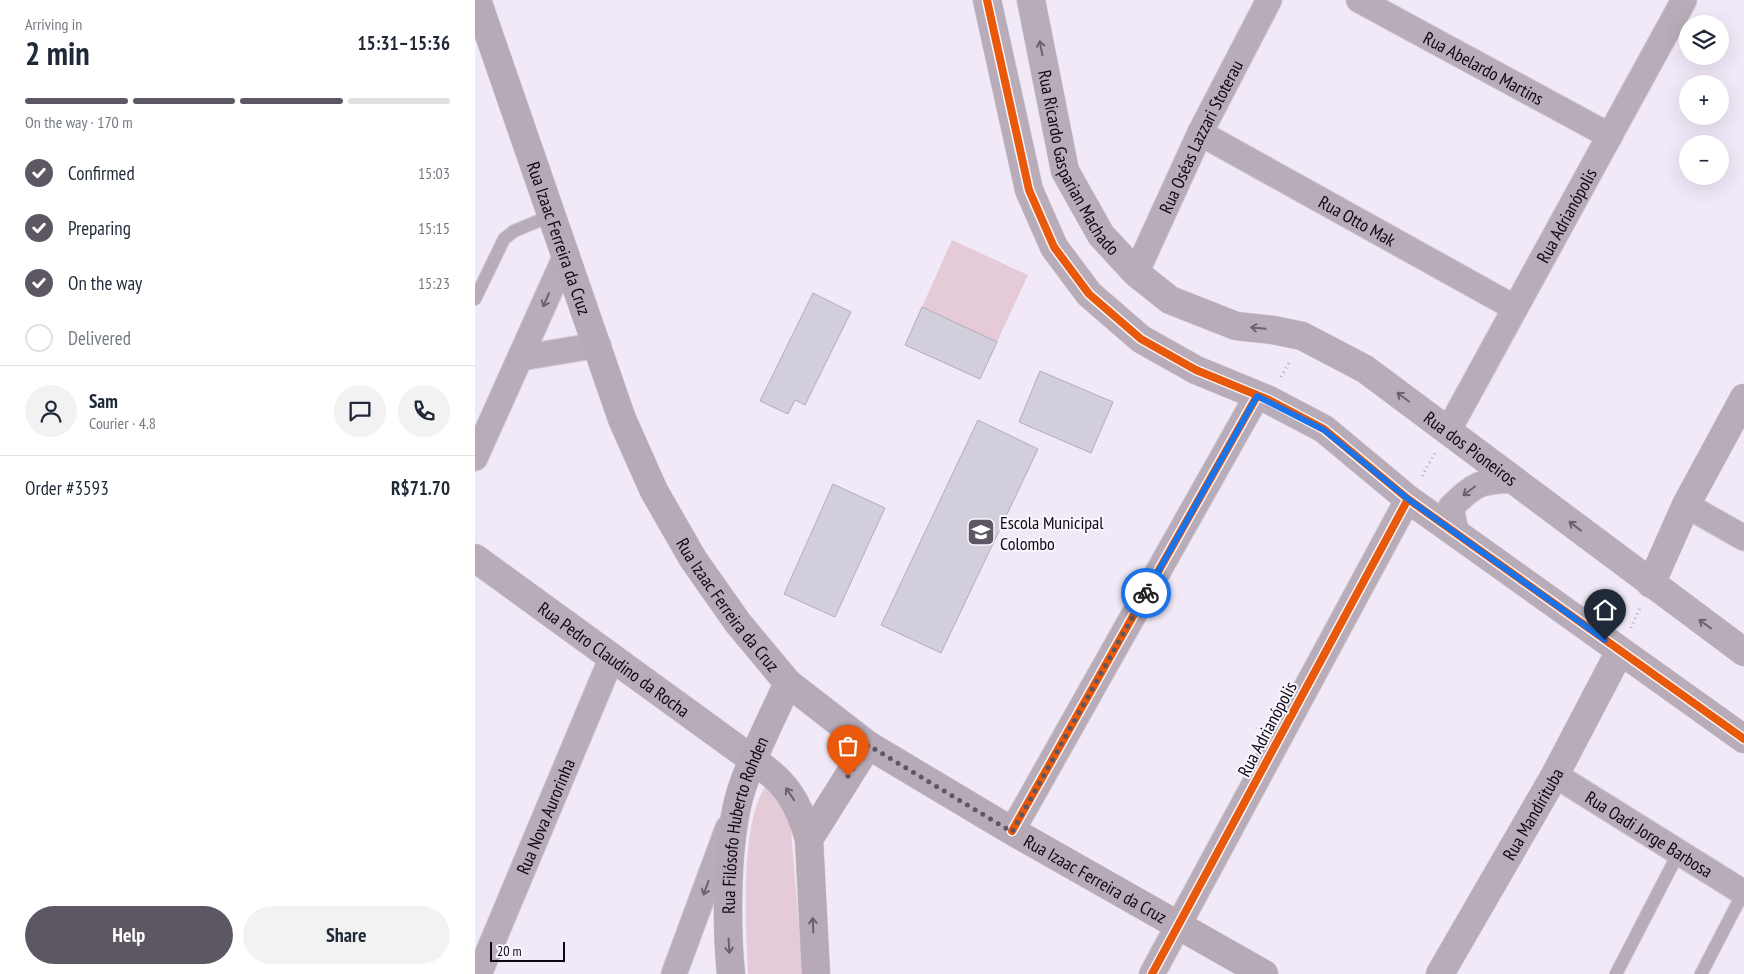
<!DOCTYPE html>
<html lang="en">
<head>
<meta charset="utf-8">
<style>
  :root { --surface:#fff; --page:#f2f2f3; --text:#1f2937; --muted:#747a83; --line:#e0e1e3; --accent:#5d5763 }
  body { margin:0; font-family:"PT Sans Narrow",sans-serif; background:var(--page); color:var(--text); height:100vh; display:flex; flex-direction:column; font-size:19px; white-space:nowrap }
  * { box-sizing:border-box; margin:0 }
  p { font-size:16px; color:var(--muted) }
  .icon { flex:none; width:28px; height:28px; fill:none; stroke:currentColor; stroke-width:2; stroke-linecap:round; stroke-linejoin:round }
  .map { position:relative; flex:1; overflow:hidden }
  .details { display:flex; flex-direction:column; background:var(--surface); width:475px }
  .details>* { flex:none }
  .buttons { position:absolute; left:1204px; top:15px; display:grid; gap:10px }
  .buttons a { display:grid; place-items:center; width:50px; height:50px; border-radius:50%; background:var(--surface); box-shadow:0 5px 20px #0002; font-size:25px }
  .scale { position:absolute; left:15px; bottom:12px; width:75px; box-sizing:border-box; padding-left:5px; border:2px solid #0e0813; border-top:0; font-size:14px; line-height:18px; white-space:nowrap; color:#0e0813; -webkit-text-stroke:4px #f9f5fc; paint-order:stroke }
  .pin { position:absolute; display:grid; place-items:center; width:42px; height:42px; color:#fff; margin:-51px -21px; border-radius:50% 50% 50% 0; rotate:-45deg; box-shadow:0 0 5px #0007 }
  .pin .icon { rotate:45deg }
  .courier { position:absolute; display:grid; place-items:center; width:50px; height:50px; margin:-25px; border:4px solid #1a73e8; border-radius:50%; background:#fff; color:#222; box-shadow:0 1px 6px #0007 }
  .overview em { font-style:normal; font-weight:600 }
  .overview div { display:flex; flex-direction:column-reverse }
  .overview { display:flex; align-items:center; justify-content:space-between; height:85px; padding:0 25px }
  h1 { font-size:32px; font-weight:600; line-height:38px }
  .bar { display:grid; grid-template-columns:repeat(4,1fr); gap:8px 5px; align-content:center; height:60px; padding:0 25px }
  .bar i { height:6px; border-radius:4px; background:var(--line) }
  .bar .active { background:var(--accent) }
  .bar p { grid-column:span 4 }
  .line { display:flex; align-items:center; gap:12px; padding:0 25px; border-top:1px solid var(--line) }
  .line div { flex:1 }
  .round { display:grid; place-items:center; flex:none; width:52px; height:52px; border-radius:26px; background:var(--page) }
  ol { padding:0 25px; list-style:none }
  li { display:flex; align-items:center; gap:15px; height:55px }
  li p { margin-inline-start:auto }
  li .icon { padding:5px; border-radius:50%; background:var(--accent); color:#fff; stroke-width:4 }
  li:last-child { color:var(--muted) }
  li i { width:28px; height:28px; border:2px solid var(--line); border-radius:50% }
  .cta { display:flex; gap:10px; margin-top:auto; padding:10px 25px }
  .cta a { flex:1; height:58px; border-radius:30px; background:var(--accent); color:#fff; font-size:20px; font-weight:600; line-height:58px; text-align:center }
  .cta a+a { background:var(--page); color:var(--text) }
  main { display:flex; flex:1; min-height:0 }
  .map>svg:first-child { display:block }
  .green { fill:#e5cad8 }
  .building { fill:#d2cedb; stroke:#b1adba }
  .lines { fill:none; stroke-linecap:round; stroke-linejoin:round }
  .service-casing { stroke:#cdc7d2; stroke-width:14 }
  .minor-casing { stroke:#cdc7d2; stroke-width:27 }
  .tertiary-casing { stroke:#cdc7d2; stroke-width:29 }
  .secondary-casing { stroke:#cdc7d2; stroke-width:29 }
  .path { stroke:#b4abb6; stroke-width:3; stroke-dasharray:1 4; stroke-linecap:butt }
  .service { stroke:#b7acb7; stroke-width:12 }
  .minor { stroke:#b7acb7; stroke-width:25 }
  .tertiary { stroke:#b7acb7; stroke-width:28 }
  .secondary { stroke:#b6aab7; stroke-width:28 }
  .cycleway-casing { stroke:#f9f5fc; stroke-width:11 }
  .cycleway { stroke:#e8590c; stroke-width:8 }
  .oneway { stroke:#6b626d }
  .oneway2 { stroke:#6a616d }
  .done { stroke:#5d5763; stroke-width:5; stroke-dasharray:0 9 }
  .route { stroke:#1a73e8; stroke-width:6 }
  .labels { text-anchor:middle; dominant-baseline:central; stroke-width:4; stroke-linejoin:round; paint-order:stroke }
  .street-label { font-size:18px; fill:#0e0813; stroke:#f9f5fc }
  .poi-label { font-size:18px; fill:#0e0813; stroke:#f9f5fc; text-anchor:start }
</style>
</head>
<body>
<main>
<section class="details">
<div class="overview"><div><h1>2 min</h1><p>Arriving in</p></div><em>15:31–15:36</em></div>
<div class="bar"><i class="active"></i><i class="active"></i><i class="active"></i><i></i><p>On the way · 170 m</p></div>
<ol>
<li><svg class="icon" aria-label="check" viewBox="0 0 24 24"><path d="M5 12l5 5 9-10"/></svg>Confirmed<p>15:03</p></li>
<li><svg class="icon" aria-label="check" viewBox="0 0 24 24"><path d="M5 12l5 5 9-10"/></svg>Preparing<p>15:15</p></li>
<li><svg class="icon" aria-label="check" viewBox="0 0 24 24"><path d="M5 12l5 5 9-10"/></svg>On the way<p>15:23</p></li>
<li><i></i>Delivered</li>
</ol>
<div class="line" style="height:90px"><a class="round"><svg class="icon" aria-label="person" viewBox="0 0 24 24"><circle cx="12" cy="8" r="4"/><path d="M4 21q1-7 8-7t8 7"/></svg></a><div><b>Sam</b><p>Courier · 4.8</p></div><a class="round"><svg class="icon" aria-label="chat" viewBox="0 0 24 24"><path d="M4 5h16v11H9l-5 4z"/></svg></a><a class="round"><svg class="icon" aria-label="phone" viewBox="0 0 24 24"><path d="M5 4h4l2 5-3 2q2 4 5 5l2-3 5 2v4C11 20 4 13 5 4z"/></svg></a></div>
<div class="line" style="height:65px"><div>Order #3593</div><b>R$71.70</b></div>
<div class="cta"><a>Help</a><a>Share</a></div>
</section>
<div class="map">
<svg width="1269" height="974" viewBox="0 0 1269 974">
  <rect width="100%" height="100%" fill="#f1e9f8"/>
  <path class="green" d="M477,240L553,275L522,342L447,307Z
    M297,779L313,795L328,974H273C271,931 263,808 297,779Z"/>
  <path class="building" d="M338,293L376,312L330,405L320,400L313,414L285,401Z
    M447,307L522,342L505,379L430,345Z
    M565,371L638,402L616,453L544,422Z
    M503,420L563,449L466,653L406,625Z
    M358,484L410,508L360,617L309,594Z"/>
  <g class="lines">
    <g class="service-casing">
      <path id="service" d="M0,299L29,239L39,231L78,215
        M1141,974L1204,852
        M1226,974L1268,893"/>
    </g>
    <g class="minor-casing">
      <g id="minor">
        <path id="s1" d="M884,0L1135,136"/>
        <path id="s2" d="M725,133L1040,308"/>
        <path id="s3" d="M661,273L725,133L794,0"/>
        <path d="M46,358L123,345"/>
        <path id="s4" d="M973,431L1209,0"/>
        <path d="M0,458L91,255"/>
        <path d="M1211,505L1269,538"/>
        <path d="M981,532L976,507C1001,483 1005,481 1040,480"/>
        <path id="s5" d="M1080,775L1269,893"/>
        <path d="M537,831L782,396"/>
        <path id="s6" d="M4,974L137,657"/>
        <path d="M199,974L253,828"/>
        <path d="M677,974L933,499"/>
      </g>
    </g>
    <g class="tertiary-casing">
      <g id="tertiary">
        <path d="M512,0L554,190L579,247L614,294L666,339L721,370L794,400L849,429L933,499L1269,739"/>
        <path id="s7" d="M556,0L590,171L626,235L661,273L695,300L761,326L798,330L827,336L890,369L1269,652"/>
        <path id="s8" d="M0,558L278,760"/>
        <path d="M1176,584L1211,505L1269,398"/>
        <path id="s9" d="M965,974L1080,775L1145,651"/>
      </g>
    </g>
    <g class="secondary-casing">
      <g id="secondary">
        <path id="s10" d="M2,0L147,419L179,491L218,559L263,623L313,683L393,745L537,831L789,974"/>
        <path d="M278,760C311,782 323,801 334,839"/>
        <path id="s11" d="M256,974C251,924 251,839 266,791C278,754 297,718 313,683"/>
        <path d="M341,974L334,839L393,745"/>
      </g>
    </g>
    <path class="path" d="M806,377L815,361
      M947,476L960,453
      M1156,628L1166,606"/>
    <use href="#service" class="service"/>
    <use href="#minor" class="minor"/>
    <use href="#tertiary" class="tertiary"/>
    <use href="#secondary" class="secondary"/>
    <g class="cycleway-casing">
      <path id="cycleway" d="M512,0L554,190L579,247L614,294L666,339L721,370L794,400L849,429L933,499L1269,739
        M537,831L782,396
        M677,974L933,499"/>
    </g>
    <use href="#cycleway" class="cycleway"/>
  </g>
  <defs><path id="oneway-shaft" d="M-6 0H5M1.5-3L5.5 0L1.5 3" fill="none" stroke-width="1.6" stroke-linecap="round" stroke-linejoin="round" transform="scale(1.25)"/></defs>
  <g class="oneway">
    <use href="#oneway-shaft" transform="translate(566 48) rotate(-101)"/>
    <use href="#oneway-shaft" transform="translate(71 300) rotate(114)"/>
    <use href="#oneway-shaft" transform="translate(783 328) rotate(-174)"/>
    <use href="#oneway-shaft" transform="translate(928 397) rotate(-143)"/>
    <use href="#oneway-shaft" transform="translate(994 491) rotate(143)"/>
    <use href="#oneway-shaft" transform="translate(1100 526) rotate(-142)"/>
    <use href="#oneway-shaft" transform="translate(1230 624) rotate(-144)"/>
    <use href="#oneway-shaft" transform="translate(231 888) rotate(110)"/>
  </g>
  <g class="oneway2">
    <use href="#oneway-shaft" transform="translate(315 794) rotate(-124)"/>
    <use href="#oneway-shaft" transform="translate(338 925) rotate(-93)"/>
    <use href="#oneway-shaft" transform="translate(254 946) rotate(87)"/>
  </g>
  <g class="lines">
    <path class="done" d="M373,776L393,745L537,832L671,593"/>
    <path class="route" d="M671,593L782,396L849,430L933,499L1130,640"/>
  </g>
  <defs>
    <g id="school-square" transform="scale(1.4375)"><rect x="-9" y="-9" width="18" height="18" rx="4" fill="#5d5763" stroke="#f9f5fc"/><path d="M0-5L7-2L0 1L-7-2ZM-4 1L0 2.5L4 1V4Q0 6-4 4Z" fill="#fff"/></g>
  </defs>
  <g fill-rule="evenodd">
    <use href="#school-square" x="506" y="532"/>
  </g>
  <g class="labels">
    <g class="street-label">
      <text stroke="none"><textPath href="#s1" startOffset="142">Rua Abelardo Martins</textPath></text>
      <text stroke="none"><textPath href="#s3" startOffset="151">Rua Oséas Lazzari Stoterau</textPath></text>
      <text stroke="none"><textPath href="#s7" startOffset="171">Rua Ricardo Gasparian Machado</textPath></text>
      <text stroke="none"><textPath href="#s4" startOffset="246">Rua Adrianópolis</textPath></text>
      <text stroke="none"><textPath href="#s2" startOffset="180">Rua Otto Mak</textPath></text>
      <text stroke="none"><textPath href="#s10" startOffset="252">Rua Izaac Ferreira da Cruz</textPath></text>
      <text stroke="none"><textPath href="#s7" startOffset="684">Rua dos Pioneiros</textPath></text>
      <text stroke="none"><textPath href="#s10" startOffset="658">Rua Izaac Ferreira da Cruz</textPath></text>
      <text stroke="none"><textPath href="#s8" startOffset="172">Rua Pedro Claudino da Rocha</textPath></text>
      <text transform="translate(792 729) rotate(-62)">Rua Adrianópolis</text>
      <text stroke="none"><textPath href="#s9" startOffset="185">Rua Mandirituba</textPath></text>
      <text stroke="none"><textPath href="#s6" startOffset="171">Rua Nova Aurorinha</textPath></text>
      <text stroke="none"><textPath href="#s11" startOffset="151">Rua Filósofo Huberto Rohden</textPath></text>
      <text stroke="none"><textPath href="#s5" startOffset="111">Rua Oadi Jorge Barbosa</textPath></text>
      <text stroke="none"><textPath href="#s10" startOffset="1122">Rua Izaac Ferreira da Cruz</textPath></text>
    </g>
    <g class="poi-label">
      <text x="525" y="522">Escola Municipal<tspan x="525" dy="21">Colombo</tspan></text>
    </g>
  </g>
</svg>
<div class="buttons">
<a><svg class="icon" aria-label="layers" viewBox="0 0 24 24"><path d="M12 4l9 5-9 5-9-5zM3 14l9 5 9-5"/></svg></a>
<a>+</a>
<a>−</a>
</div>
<div class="scale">20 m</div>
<div class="pin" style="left:373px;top:776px;background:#ea580c"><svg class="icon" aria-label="bag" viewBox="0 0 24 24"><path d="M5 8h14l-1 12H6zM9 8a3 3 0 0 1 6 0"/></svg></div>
<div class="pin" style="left:1130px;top:640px;background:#1f2937"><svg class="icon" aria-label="home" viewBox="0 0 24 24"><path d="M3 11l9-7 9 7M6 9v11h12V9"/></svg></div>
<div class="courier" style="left:671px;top:593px"><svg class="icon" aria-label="bike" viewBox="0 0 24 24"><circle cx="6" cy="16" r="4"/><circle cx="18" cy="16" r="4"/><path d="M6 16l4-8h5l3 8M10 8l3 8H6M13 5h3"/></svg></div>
</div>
</main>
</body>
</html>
